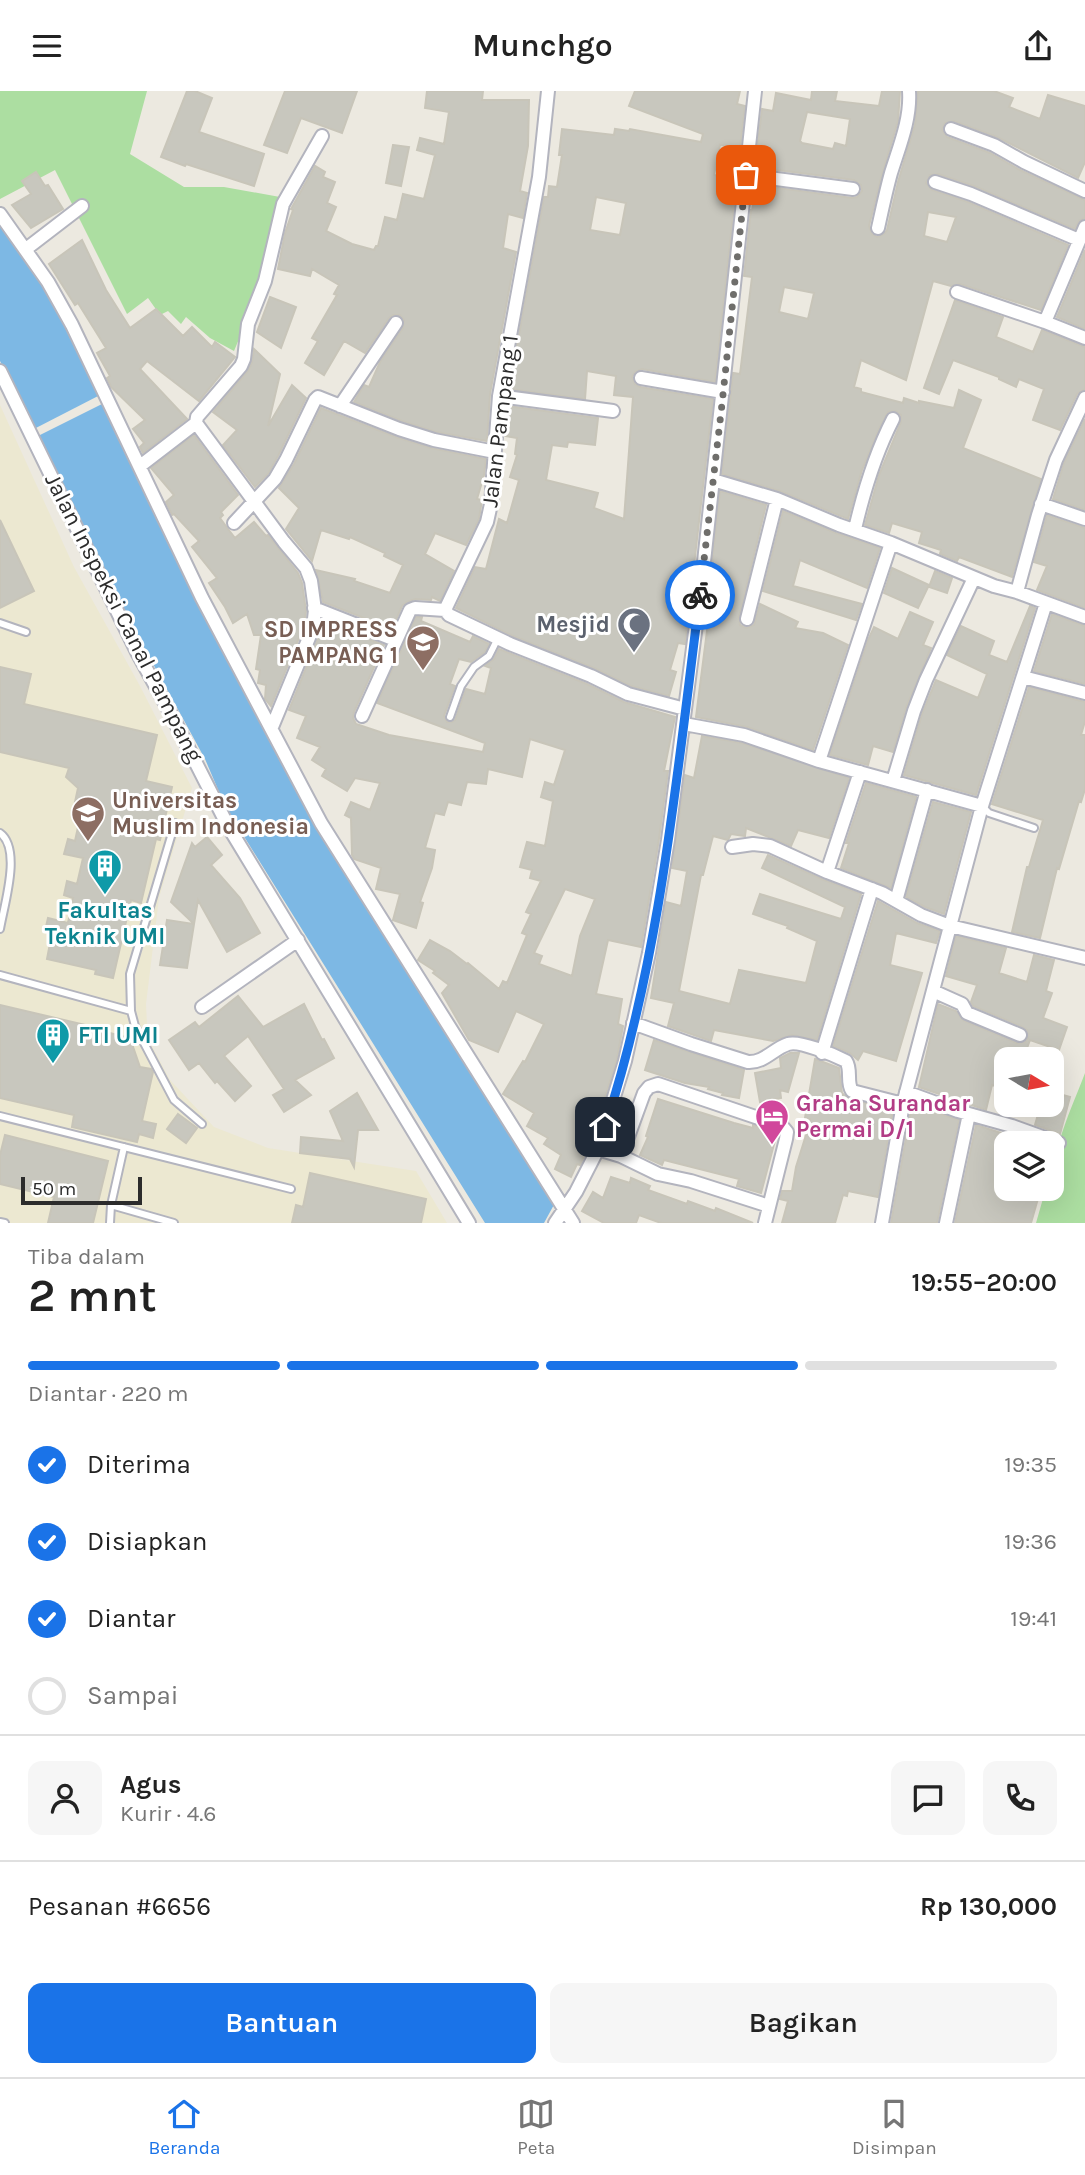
<!DOCTYPE html>
<html lang="id">
<head>
<meta charset="utf-8">
<style>
  :root { --surface:#fff; --page:#f6f6f6; --text:#222; --muted:#767676; --line:#e0e0e0; --accent:#1a73e8 }
  body { margin:0; font-family:Karla,sans-serif; background:var(--page); color:var(--text); height:100vh; display:flex; flex-direction:column; font-size:26px; white-space:nowrap }
  * { box-sizing:border-box; margin:0 }
  p { font-size:23px; color:var(--muted) }
  .icon { flex:none; width:38px; height:38px; fill:none; stroke:currentColor; stroke-width:2; stroke-linecap:round; stroke-linejoin:round }
  .map { position:relative; height:1132px; overflow:hidden }
  .drawer { display:flex; flex-direction:column; background:var(--surface); flex:1 }
  .drawer>* { flex:none }
  .needle { width:46px; rotate:100deg }
  .controls { position:absolute; left:994px; top:956px; display:grid; gap:14px }
  .controls a { display:grid; place-items:center; width:70px; height:70px; border-radius:14px; background:var(--surface); box-shadow:0 7px 28px #0002; font-size:35px }
  .scale { position:absolute; left:21px; bottom:18px; width:121px; box-sizing:border-box; padding-left:7px; border:4px solid #2c2c2c; border-top:0; font-size:19px; line-height:24px; white-space:nowrap; color:#2c2c2c; -webkit-text-stroke:5px #fff; paint-order:stroke }
  .pin { position:absolute; display:grid; place-items:center; width:60px; height:60px; color:#fff; margin:-30px; border-radius:14px; box-shadow:0 4px 10px #0006 }
  .courier { position:absolute; display:grid; place-items:center; width:70px; height:70px; margin:-35px; border:5px solid #1a73e8; border-radius:50%; background:#fff; color:#222; box-shadow:0 2px 9px #0007 }
  .summary em { font-style:normal; font-weight:600 }
  .summary div { display:flex; flex-direction:column-reverse }
  .summary { display:flex; align-items:center; justify-content:space-between; height:119px; padding:0 28px }
  h1 { font-size:46px; font-weight:600; line-height:52px }
  .bar { display:grid; grid-template-columns:repeat(4,1fr); gap:10px 7px; align-content:center; height:84px; padding:0 28px }
  .bar i { height:9px; border-radius:5px; background:var(--line) }
  .bar .current { background:var(--accent) }
  .bar p { grid-column:span 4 }
  .line { display:flex; align-items:center; gap:18px; padding:0 28px; border-top:2px solid var(--line) }
  .line div { flex:1 }
  .round { display:grid; place-items:center; flex:none; width:74px; height:74px; border-radius:14px; background:var(--page) }
  ol { padding:0 28px; list-style:none }
  li { display:flex; align-items:center; gap:21px; height:77px }
  li p { margin-inline-start:auto }
  li .icon { padding:7px; border-radius:50%; background:var(--accent); color:#fff; stroke-width:4 }
  li:last-child { color:var(--muted) }
  li i { width:38px; height:38px; border:4px solid var(--line); border-radius:50% }
  .cta { display:flex; gap:14px; margin-top:auto; padding:14px 28px }
  .cta a { flex:1; height:80px; border-radius:14px; background:var(--accent); color:#fff; font-size:28px; font-weight:600; line-height:80px; text-align:center }
  .cta a+a { background:var(--page); color:var(--text) }
  header { display:flex; justify-content:space-between; align-items:center; height:91px; padding:0 28px; background:var(--surface); font-size:32px; font-weight:600 }
  .menu { display:flex; justify-content:space-around; align-items:center; height:98px; border-top:2px solid var(--line); background:var(--surface); font-size:19px; color:var(--muted) }
  .menu a { display:grid; justify-items:center; gap:4px }
  .menu .current { color:var(--accent) }
  .map>svg:first-child { display:block }
  .education { fill:#ece8d1 }
  .green { fill:#acdea1 }
  .water { fill:#7db8e4 }
  .pier { fill:#ece9e0 }
  .building { fill:#c8c7be; stroke:#c8c5b9; stroke-width:2; fill-rule:evenodd }
  .lines { fill:none; stroke-linecap:round; stroke-linejoin:round }
  .service-casing { stroke:#b3b4be; stroke-width:10 }
  .minor-casing { stroke:#b3b4be; stroke-width:16 }
  .service { stroke:#fff; stroke-width:6 }
  .minor { stroke:#fff; stroke-width:12 }
  .done { stroke:#6f6e6b; stroke-width:7; stroke-dasharray:0 12.6 }
  .route { stroke:#1a73e8; stroke-width:9 }
  .labels { text-anchor:middle; dominant-baseline:central; stroke-width:6; stroke-linejoin:round; paint-order:stroke }
  .street-label { font-size:23px; fill:#2c2c2c; stroke:#fff }
  .worship-label { font-size:23px; font-weight:bold; fill:#5b616d; stroke:#fff; text-anchor:end }
  .education-label { font-size:23px; font-weight:bold; fill:#785e54; stroke:#fff; text-anchor:end }
  .culture-label { font-size:23px; font-weight:bold; fill:#0d838f; stroke:#fff }
  .hotel-label { font-size:23px; font-weight:bold; fill:#b23c85; stroke:#fff; text-anchor:start }
</style>
</head>
<body>
<header><svg class="icon" aria-label="menu" viewBox="0 0 24 24"><path d="M4 6h16M4 12h16M4 18h16"/></svg>Munchgo<svg class="icon" aria-label="share" viewBox="0 0 24 24"><path d="M12 15V3M7 8l5-5 5 5M5 13v7h14v-7"/></svg></header>
<div class="map">
<svg width="1085" height="1132" viewBox="0 0 1085 1132">
  <rect width="100%" height="100%" fill="#ece9e0"/>
  <path class="education" d="M0,314L74,476L140,595L192,697L159,807L146,913L147,933L152,955L170,989L214,1036L268,1057L416,1080L447,1132H0Z"/>
  <path class="green" d="M0,0H147L130,63L184,96H224L280,106L261,195L234,260L210,247L186,226L181,233L168,220L160,224L148,207L127,223L55,79L0,108Z
    M1085,982V1132H1036L1046,1097H1052C1052,1057 1071,1019 1085,982Z"/>
  <path class="water" d="M0,133L47,202L69,239L303,707L556,1110L544,1132H485L225,715L205,668L122,516L0,270Z"/>
  <path class="pier" d="M102,303L106,311L36,346L32,339Z"/>
  <path class="building" d="M187,0H195L212,7L199,41L264,63L254,95L186,73L185,75L161,66Z
    M285,0H357L342,42L301,27L287,62L264,54Z
    M427,0H483L482,9H529L528,55L520,100L527,102L523,127L508,123L503,157L516,161L490,303L487,350L436,341L402,330L354,311L364,294L369,296L380,271L403,237L404,229L400,224H393L389,227L365,262L344,250L324,284L305,272L318,250L312,247L337,204L334,203L339,194L312,178L310,185L278,178L285,142L293,119L291,118L315,75L325,81L323,86L335,91L327,112L336,116L326,140L352,153L374,159L376,155H378L385,126L397,129L403,103L424,108L435,64L417,59L420,47L444,53L449,21L425,17Z
    M635,0H740L737,13L745,15L740,57L720,54L714,84L730,86L726,113L734,115L715,291L642,278L635,281L632,286L635,293L640,296L713,308L685,553L678,552L670,579L676,581L669,605L631,595L594,577L513,545L456,517L475,476L486,478L499,428L507,432L519,389L510,386L517,364L515,363L517,347L505,345L507,315L598,327L595,354L568,351L567,356L552,354L546,389L598,402L594,417L624,428L633,306L614,304L616,285L587,280L585,308L509,298L544,106H548L549,95L557,96L562,64H559L562,38L614,44L615,38L629,40L630,38L701,51L703,43L629,15ZM596,106L626,112L620,144L590,139Z
    M812,0H837L835,10L879,15L882,0H900L898,30L881,87L869,135L872,143L877,146L884,143L887,139L898,91L915,33L918,0H994L1013,7L1009,16L1040,28L1048,4L1085,15V71L1078,87L997,46L954,30L945,32L942,39L947,46L990,62L1020,79L1085,109V127L1079,130L1075,138L974,95L938,83L930,84L926,92L932,99L968,111L1068,154L1041,219L960,193L951,195L933,190L906,289L861,269L854,296L861,298V301L903,312L904,307L919,312V310L954,317L959,299L981,309L963,357L1041,388L1012,486L959,466L957,470L940,463L941,459L919,452L922,441L892,432L889,442L865,434L879,384L901,331V324L896,320L888,321L879,338L862,379L848,428L780,400L722,383L733,282L740,283L752,186L744,185L751,119H752L757,94L852,107L857,106L862,100L861,94L854,89L762,77L764,60L757,59L762,18L773,20L776,2L811,9ZM807,21L850,28L846,55L835,52L833,58L802,52L800,50ZM928,121L956,126L947,151L924,145ZM784,196L814,202L808,228L779,221Z
    M393,54L409,56L401,95L386,92Z
    M36,81L45,95L48,94L63,118L31,137L12,114L31,103L22,90Z
    M82,149L106,199L130,237L156,218L183,245L192,236L212,256L215,251L235,266L199,310L147,270L140,278L187,328L143,362L140,356L144,352L133,338L145,329L111,296L107,287L110,285L97,262L106,257L78,212L75,214L49,173Z
    M1085,159V238L1057,226Z
    M270,206L296,216L281,257L257,241Z
    M955,209L1003,226L996,246L1033,261L1042,239L1085,256V298L1077,303L1060,339L1033,329L1044,298L1019,288L1016,296L999,288V286L953,269L939,303L924,297Z
    M254,258L280,283L268,335L292,294L306,307L278,365L268,383L255,396L223,354L237,339L213,321L248,280L252,271Z
    M321,317L396,346L431,357L486,368L484,384L477,408L482,409L479,428L466,454L435,442L425,463L454,480L440,510L432,506L431,509L415,508L407,511L402,515L392,538L323,511L316,479L355,488L354,490L390,502L403,474L384,465L385,462L350,446L349,448L321,439L312,470L286,438L299,417L279,397L294,373Z
    M1085,328V419L1053,408L1064,372Z
    M194,344L238,404L221,421L223,424L220,427L228,438L235,447L254,431L266,445L268,444L298,482L302,492L306,520L304,535L271,615L265,608L266,594L258,592L260,579L256,578L261,544H254L247,523L233,532L225,516L209,492L217,487L192,456L199,450L174,423L172,424L166,411L174,404L151,377Z
    M720,400L766,414L739,526L740,534L746,537L754,534L760,513L798,531L795,537L823,542L848,554L813,659L747,636L696,626L713,493L710,492Z
    M783,420L836,442L880,457L867,497L800,469L793,495L862,513L856,529L763,500Z
    M1047,424L1085,437V517L1037,499L1047,475L1034,471Z
    M0,429L34,500L0,517Z
    M892,477L929,494L918,517L884,502Z
    M935,480L952,487L947,502L929,496Z
    M1030,515L1035,517L976,704L904,684L922,623L936,589L978,607L987,583L947,564L961,535L994,550L989,564L1007,571Z
    M910,521L933,531L923,554L931,557L906,617L893,661L873,655L868,674L830,664L868,549L874,536L898,548Z
    M1052,523L1085,535V593L1034,580Z
    M416,526H422L421,530L470,551L473,545L489,553L485,561L471,571L459,568L450,593L455,595L444,625L447,631H452L455,629L466,598L485,603L491,577L485,575L494,568L499,558L587,593L624,611L675,626L664,680H668L659,748L641,856L608,849L596,903L622,908L618,933L623,935L617,968L601,1019L588,1047L592,1049L591,1051L580,1074L577,1073L571,1086L555,1078L561,1064L544,1053L548,1047L527,1035L534,1022L503,1003L523,970L525,971L544,933L516,920L498,961L469,949L442,902L449,894L433,882L435,880L418,869L430,849L450,860L467,873L468,872L499,898L503,890L507,892L527,844L522,842L531,823L526,821L541,790L530,787L532,779L520,776L527,751L545,755L553,710L541,706L545,691L554,694L565,659L530,648L522,686L488,678L486,693L467,691L461,714L448,711L444,724L435,722L425,757L435,759L432,777L420,811L423,812L416,837L393,829L400,803L376,798L381,777L354,768L352,764L351,727L345,724L351,711L370,719L380,692L355,687L347,700L322,685L326,678L312,669L320,656L297,647L306,625L289,619L321,540L323,530L384,554L354,621L353,627L356,633L389,644L483,661L485,652L377,612ZM565,798L595,808L580,845L572,885L539,873L542,865L534,862Z
    M0,576L31,583L24,613L157,644L146,690L172,696L160,749L156,748L141,812L131,809L113,887L95,883L96,879L47,868L52,842L45,840L48,827L68,832L73,807L64,804L67,790L77,793L83,767L64,763L68,748L75,750L83,713L75,711L78,697L66,686L69,677L0,661Z
    M1029,596L1085,611V630L1081,644H1085V698L1081,711L1079,710L1059,778L1057,777L1040,847L1012,841L1027,776H1029L1043,729L992,713Z
    M702,645L742,652L849,687L829,747L798,739L791,755L746,737L745,745L731,743L728,749L713,745L703,784H701L679,900L730,913L739,879L806,892L817,850L787,837L788,835L753,823L760,803L841,828L845,816L762,777L768,764L824,789L861,803L817,949L792,944L773,950L714,939L711,950L668,935L674,912L651,907L666,811L681,815L687,780L672,777L685,684L694,687Z
    M866,692L916,706L891,797L841,777L849,752H846Z
    M933,711L971,721L944,823L925,816L906,806Z
    M207,746L222,764L211,774L240,807L260,842L227,861L198,809L194,833L171,811L192,752L195,756Z
    M878,810L917,832L940,840L936,852L896,842L890,874L922,882L896,970L863,960L858,969L850,962L833,955Z
    M167,829L194,833L187,877L160,874Z
    M956,845L1006,857L999,882L1027,891L1034,864L1054,869L1046,900L1052,902L1043,927L1067,936L1059,959L1030,949L1023,968H1006V998L992,994L986,1019L919,996L938,913L956,920L964,930L1017,952L1025,951L1028,947L1027,939L1023,936L973,915L971,911L977,894L946,885Z
    M238,905L263,936L304,913L322,949L324,948L334,967L295,989L311,1004L284,1021L273,1004L284,998L248,945L224,965L251,995L235,1010L217,990L215,992L199,972L189,979L169,949L195,931L199,936Z
    M0,914L94,936V938L130,947L140,976L151,978L153,981L142,1030L156,1033L153,1047L139,1043L137,1051L72,1036L74,1024L0,1007Z
    M654,949L744,979L739,1007L722,1004L723,1002L708,998L709,996L685,992L645,979Z
    M790,962H799L788,1001L780,999L781,1007L760,1011L755,982L781,977L780,967Z
    M815,968L839,977L842,1002L847,1007L893,1019L878,1106L848,1100L847,1105L843,1104L835,1132H782L788,1110L780,1108L782,1100H792L796,1076L806,1044L810,1028L805,1027Z
    M1052,1001L1070,1006L1060,1043L1035,1034L1041,1013H1052Z
    M357,1002L378,1039H358L354,1076L350,1068L300,1062L301,1046L343,1050L330,1020Z
    M658,1008L734,1032L753,1037V1034L777,1042L761,1102L737,1095L739,1088L664,1069L662,1074L640,1064L648,1046L646,1045Z
    M912,1013L959,1029L937,1132H891Z
    M178,1023L197,1037L186,1052L167,1038Z
    M976,1034L1033,1052H1006V1097H1041L1031,1132H955Z
    M5,1044L108,1070L93,1132H48L54,1106L0,1093V1064Z
    M310,1082L426,1108L421,1132H292L296,1114L303,1116Z
    M611,1086L630,1092L631,1087L650,1095L648,1099L687,1113L688,1110L715,1120L716,1117L753,1132H661L639,1124L636,1132H604L582,1120L593,1101L603,1107Z"/>
  <g class="lines">
    <g class="service-casing">
      <path id="service" d="M0,532L26,541
        M450,626L461,595L474,576L489,565L498,547
        M982,715L989,722L1034,737
        M175,732L130,883L131,920L135,935L174,1009L202,1033
        M0,742C22,758 4,814 0,838
        M0,884L131,920
        M0,1025L291,1098
        M111,1114L174,1132
        M0,1131L5,1132
        M110,1132L111,1114L124,1056"/>
    </g>
    <g class="minor-casing">
      <path id="minor" d="M548,0L539,86L499,305L491,413L487,431L445,519L449,524L510,553L591,585L628,603L685,618
        M951,38L994,54L1024,71L1085,100
        M746,84L853,98
        M935,91L971,103L1079,149
        M0,123L48,191L72,234L202,507L321,732L573,1132
        M878,137C882,119 886,100 891,82C899,56 911,28 909,0
        M26,158L82,115
        M957,201L1045,231L1085,247
        M1045,231L1085,136
        M0,280L138,563L171,623L228,735L469,1132
        M641,287L723,301
        M499,305L613,320
        M340,315L396,232
        M196,332L284,451L306,477L311,490L315,519L313,537L272,636
        M140,375L196,332L197,326L241,275L244,268L248,233L265,190L283,113L322,45
        M713,389L777,408L839,434L891,452L994,495L1017,501L1085,526
        M1041,413L1085,428
        M234,432L275,388L286,369L315,309L318,306L399,338L434,349L495,361
        M855,438C864,399 875,363 893,328
        M1017,501L1038,424L1056,369L1085,307
        M314,517L395,549
        M747,528L777,408
        M1023,586L1085,602
        M362,625L410,519L415,517L445,519
        M684,633L744,644L819,670L982,715
        M819,670L891,452
        M893,690L914,620L926,589L974,487
        M732,756L753,753L770,755L827,781L882,802L921,824L950,835L1085,867
        M827,781L860,681
        M896,810L927,699
        M933,900L962,913L967,922L1020,944
        M202,916L298,849
        M633,932L691,953L748,971C764,972 773,958 788,953C799,949 834,964 846,970C852,979 846,991 852,1000L903,1013
        M822,962L872,798
        M906,1001L958,1020L1012,1035L1059,1052
        M598,1058L621,1065L658,1083L691,1090L769,1115
        M621,1065L644,1002L649,996L658,993L782,1035L787,1041L786,1048L765,1132
        M555,1132L576,1101L598,1058L625,970L649,862L668,749L703,480L755,0
        M882,1132L903,1013L940,873L982,715L1046,512
        M946,1132L969,1023"/>
    </g>
    <use href="#service" class="service"/>
    <use href="#minor" class="minor"/>
  </g>
  <g class="lines">
    <path class="done" d="M700,504L722,313L746,84"/>
    <path class="route" d="M605,1036C661,866 677,681 700,504"/>
  </g>
  <defs>
    <g id="mosque-pin" transform="scale(1.75)"><path d="M0 17L-7.5 6A9.5 9.5 0 1 1 7.5 6Z" fill="#6b7280" stroke="#fff"/><path d="M3.5-4.9A6 6 0 1 0 3.5 4.9A5 5 0 1 1 3.5-4.9Z" fill="#fff"/></g>
    <g id="school-pin" transform="scale(1.75)"><path d="M0 17L-7.5 6A9.5 9.5 0 1 1 7.5 6Z" fill="#8d6e63" stroke="#fff"/><path d="M0-5L7-2L0 1L-7-2ZM-4 1L0 2.5L4 1V4Q0 6-4 4Z" fill="#fff"/></g>
    <g id="university-pin" transform="scale(1.75)"><path d="M0 17L-7.5 6A9.5 9.5 0 1 1 7.5 6Z" fill="#8d6e63" stroke="#fff"/><path d="M0-5L7-2L0 1L-7-2ZM-4 1L0 2.5L4 1V4Q0 6-4 4Z" fill="#fff"/></g>
    <g id="building-pin" transform="scale(1.75)"><path d="M0 17L-7.5 6A9.5 9.5 0 1 1 7.5 6Z" fill="#0f9aa8" stroke="#fff"/><path d="M-4-6H4V6H1V3H-1V6H-4ZM-2.5-4.3h1.7v1.8h-1.7ZM.8-4.3h1.7v1.8H.8ZM-2.5-1h1.7V.8h-1.7ZM.8-1h1.7V.8H.8Z" fill="#fff"/></g>
    <g id="hotel-pin" transform="scale(1.75)"><path d="M0 17L-7.5 6A9.5 9.5 0 1 1 7.5 6Z" fill="#d1479c" stroke="#fff"/><path d="M-6-4.5h1.5V1H6V5H4.5V3h-9V5H-6ZM-4 0a1.8 1.8 0 1 1 3.6 0ZM.5 0V-2.5h3Q6-2.5 6 0Z" fill="#fff"/></g>
  </defs>
  <g fill-rule="evenodd">
    <use href="#mosque-pin" x="634" y="533"/>
    <use href="#school-pin" x="423" y="551"/>
    <use href="#university-pin" x="88" y="722"/>
    <use href="#building-pin" x="105" y="775"/>
    <use href="#building-pin" x="53" y="944"/>
    <use href="#hotel-pin" x="772" y="1025"/>
  </g>
  <g class="labels">
    <g class="street-label">
      <text transform="translate(500 330) rotate(-83)">Jalan Pampang 1</text>
      <text transform="translate(124 527) rotate(63)">Jalan Inspeksi Canal Pampang</text>
    </g>
    <g class="worship-label">
      <text x="610" y="533">Mesjid</text>
    </g>
    <g class="education-label">
      <text x="398" y="538">SD IMPRESS<tspan x="398" dy="26">PAMPANG 1</tspan></text>
      <text x="112" y="709" text-anchor="start">Universitas<tspan x="112" dy="26">Muslim Indonesia</tspan></text>
    </g>
    <g class="culture-label">
      <text x="105" y="819">Fakultas<tspan x="105" dy="26">Teknik UMI</tspan></text>
      <text x="78" y="944" text-anchor="start">FTI UMI</text>
    </g>
    <g class="hotel-label">
      <text x="796" y="1012">Graha Surandar<tspan x="796" dy="26">Permai D/1</tspan></text>
    </g>
  </g>
</svg>
<div class="controls">
<a><svg class="needle" viewBox="-14 -14 28 28"><path d="M0-13l5 13h-10z" fill="#e53935"/><path d="M0 13l5-13h-10z" fill="#767676"/></svg></a>
<a><svg class="icon" aria-label="layers" viewBox="0 0 24 24"><path d="M12 4l9 5-9 5-9-5zM3 14l9 5 9-5"/></svg></a>
</div>
<div class="scale">50 m</div>
<div class="pin" style="left:746px;top:84px;background:#ea580c"><svg class="icon" aria-label="bag" viewBox="0 0 24 24"><path d="M5 8h14l-1 12H6zM9 8a3 3 0 0 1 6 0"/></svg></div>
<div class="pin" style="left:605px;top:1036px;background:#1f2937"><svg class="icon" aria-label="home" viewBox="0 0 24 24"><path d="M3 11l9-7 9 7M6 9v11h12V9"/></svg></div>
<div class="courier" style="left:700px;top:504px"><svg class="icon" aria-label="bike" viewBox="0 0 24 24"><circle cx="6" cy="16" r="4"/><circle cx="18" cy="16" r="4"/><path d="M6 16l4-8h5l3 8M10 8l3 8H6M13 5h3"/></svg></div>
</div>
<section class="drawer">
<div class="summary"><div><h1>2 mnt</h1><p>Tiba dalam</p></div><em>19:55–20:00</em></div>
<div class="bar"><i class="current"></i><i class="current"></i><i class="current"></i><i></i><p>Diantar · 220 m</p></div>
<ol>
<li><svg class="icon" aria-label="check" viewBox="0 0 24 24"><path d="M5 12l5 5 9-10"/></svg>Diterima<p>19:35</p></li>
<li><svg class="icon" aria-label="check" viewBox="0 0 24 24"><path d="M5 12l5 5 9-10"/></svg>Disiapkan<p>19:36</p></li>
<li><svg class="icon" aria-label="check" viewBox="0 0 24 24"><path d="M5 12l5 5 9-10"/></svg>Diantar<p>19:41</p></li>
<li><i></i>Sampai</li>
</ol>
<div class="line" style="height:126px"><a class="round"><svg class="icon" aria-label="person" viewBox="0 0 24 24"><circle cx="12" cy="8" r="4"/><path d="M4 21q1-7 8-7t8 7"/></svg></a><div><b>Agus</b><p>Kurir · 4.6</p></div><a class="round"><svg class="icon" aria-label="chat" viewBox="0 0 24 24"><path d="M4 5h16v11H9l-5 4z"/></svg></a><a class="round"><svg class="icon" aria-label="phone" viewBox="0 0 24 24"><path d="M5 4h4l2 5-3 2q2 4 5 5l2-3 5 2v4C11 20 4 13 5 4z"/></svg></a></div>
<div class="line" style="height:91px"><div>Pesanan #6656</div><b>Rp 130,000</b></div>
<div class="cta"><a>Bantuan</a><a>Bagikan</a></div>
</section>
<nav class="menu">
<a class="current"><svg class="icon" aria-label="home" viewBox="0 0 24 24"><path d="M3 11l9-7 9 7M6 9v11h12V9"/></svg>Beranda</a>
<a><svg class="icon" aria-label="map" viewBox="0 0 24 24"><path d="M3 6l6-2 6 2 6-2v14l-6 2-6-2-6 2zM9 4v14M15 6v14"/></svg>Peta</a>
<a><svg class="icon" aria-label="saved" viewBox="0 0 24 24"><path d="M7 4h10v16l-5-4-5 4z"/></svg>Disimpan</a>
</nav>
</body>
</html>
